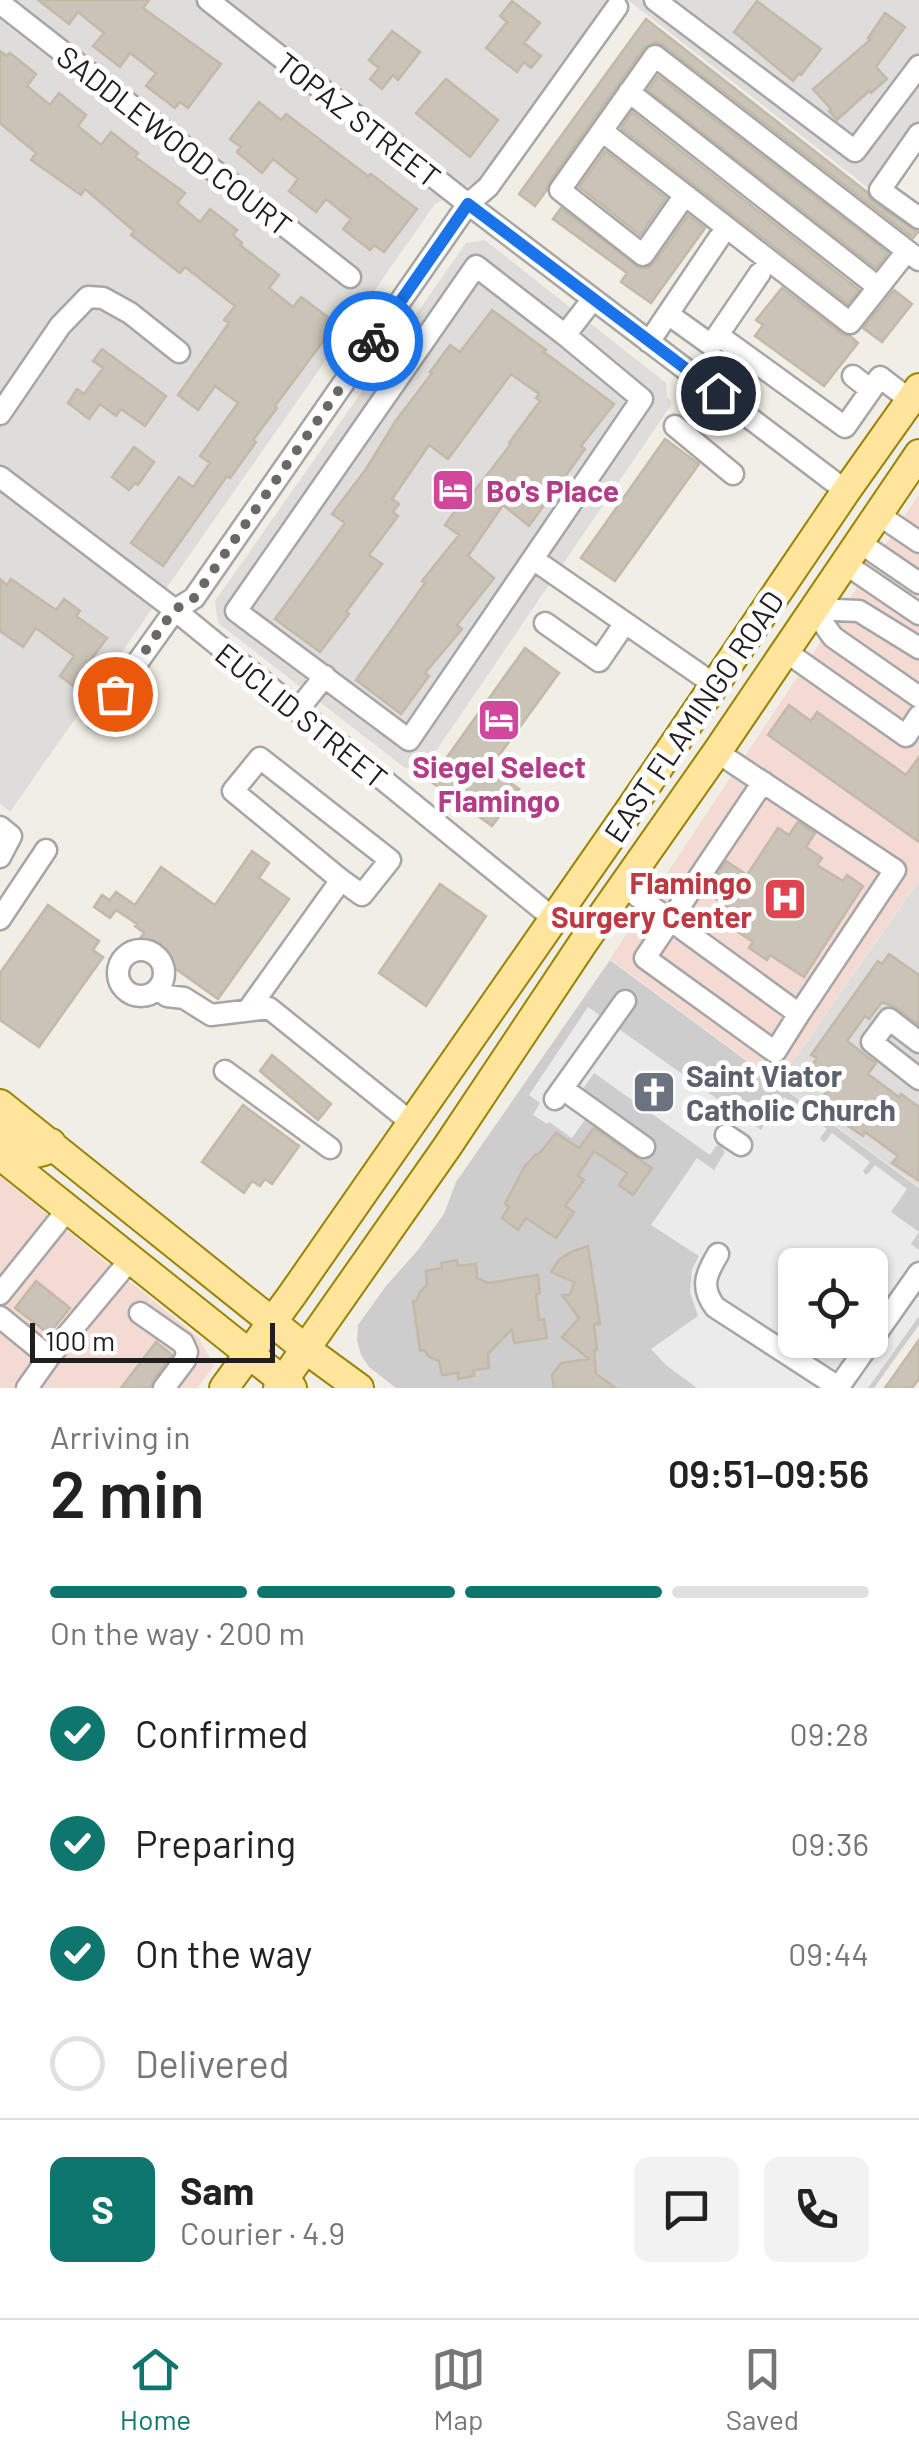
<!DOCTYPE html>
<html lang="en">
<head>
<meta charset="utf-8">
<style>
  :root { --surface:#fff; --page:#f2f2f2; --text:#222; --muted:#767676; --line:#e0e0e0; --accent:#0f766e }
  body { margin:0; font-family:Barlow,sans-serif; background:var(--page); color:var(--text); height:100vh; display:flex; flex-direction:column; font-size:38px; white-space:nowrap }
  * { box-sizing:border-box; margin:0 }
  p { font-size:32px; color:var(--muted) }
  .icon { flex:none; width:55px; height:55px; fill:none; stroke:currentColor; stroke-width:2; stroke-linecap:round; stroke-linejoin:round }
  .map { position:relative; height:1388px; overflow:hidden }
  .side { display:flex; flex-direction:column; background:var(--surface); flex:1 }
  .side>* { flex:none }
  .tools { position:absolute; left:778px; top:1248px; display:grid; gap:20px }
  .tools a { display:grid; place-items:center; width:110px; height:110px; border-radius:15px; background:var(--surface); box-shadow:0 2px 8px #0004; font-size:50px }
  .scale { position:absolute; left:30px; bottom:25px; width:245px; box-sizing:border-box; padding-left:10px; border:5px solid #1f1f1f; border-top:0; font-size:28px; line-height:35px; white-space:nowrap; color:#1f1f1f; -webkit-text-stroke:8px #fff; paint-order:stroke }
  .pin { position:absolute; display:grid; place-items:center; width:85px; height:85px; color:#fff; margin:-42px; border:5px solid #fff; border-radius:50%; box-shadow:0 2px 10px #0007 }
  .courier { position:absolute; display:grid; place-items:center; width:100px; height:100px; margin:-50px; border:8px solid #1a73e8; border-radius:50%; background:#fff; color:#222; box-shadow:0 2px 12px #0007 }
  .overview em { font-style:normal; font-weight:600 }
  .overview div { display:flex; flex-direction:column-reverse }
  .overview { display:flex; align-items:center; justify-content:space-between; height:170px; padding:0 50px }
  h1 { font-size:65px; font-weight:600; line-height:75px }
  .bar { display:grid; grid-template-columns:repeat(4,1fr); gap:15px 10px; align-content:center; height:120px; padding:0 50px }
  .bar i { height:12px; border-radius:8px; background:var(--line) }
  .bar .current { background:var(--accent) }
  .bar p { grid-column:span 4 }
  .line { display:flex; align-items:center; gap:25px; padding:0 50px; border-top:2px solid var(--line) }
  .line div { flex:1 }
  .round { display:grid; place-items:center; flex:none; width:105px; height:105px; border-radius:15px; background:var(--page) }
  ol { padding:0 50px; list-style:none }
  li { display:flex; align-items:center; gap:30px; height:110px }
  li p { margin-inline-start:auto }
  li .icon { padding:10px; border-radius:50%; background:var(--accent); color:#fff; stroke-width:4 }
  li:last-child { color:var(--muted) }
  li i { width:55px; height:55px; border:5px solid var(--line); border-radius:50% }
  .tabs { display:flex; justify-content:space-around; align-items:center; height:140px; border-top:2px solid var(--line); background:var(--surface); font-size:28px; color:var(--muted) }
  .tabs a { display:grid; justify-items:center; gap:5px }
  .tabs .current { color:var(--accent) }
  .map>svg:first-child { display:block }
  .residential { fill:#dedddc }
  .commercial { fill:#f3dad3 }
  .religious { fill:#cdcdcd; fill-rule:evenodd }
  .parking { fill:#ebebeb; fill-rule:evenodd }
  .building { fill:#c9c3b8; stroke:#c4b8a6; stroke-width:2.5 }
  .lines { fill:none; stroke-linecap:round; stroke-linejoin:round }
  .minor-casing { stroke:#a6a6a6; stroke-width:25 }
  .major-casing { stroke:#9b8200; stroke-width:32 }
  .minor { stroke:#fff; stroke-width:20 }
  .major { stroke:#ffe59c; stroke-width:28 }
  .done { stroke:#686864; stroke-width:10; stroke-dasharray:0 18 }
  .route { stroke:#1a73e8; stroke-width:12 }
  .labels { text-anchor:middle; dominant-baseline:central; stroke-width:10; stroke-linejoin:round; paint-order:stroke }
  .street-label { font-size:30px; fill:#1f1f1f; stroke:#fff }
  .hotel-label { font-size:30px; font-weight:bold; fill:#b23c85; stroke:#fff; text-anchor:start }
  .health-label { font-size:30px; font-weight:bold; fill:#be3a42; stroke:#fff; text-anchor:end }
  .worship-label { font-size:30px; font-weight:bold; fill:#5b616d; stroke:#fff; text-anchor:start }
</style>
</head>
<body>
<div class="map">
<svg width="919" height="1388" viewBox="0 0 919 1388">
  <rect width="100%" height="100%" fill="#f1efe5"/>
  <path class="residential" d="M0,0H610L480,179L435,204L10,812L0,804Z
    M628,0H919V121L871,190Z
    M485,240L666,383L667,397L671,401V405L426,766L405,768L218,623L215,601L466,243Z
    M919,880V1187L778,1083Z"/>
  <path class="commercial" d="M919,494V879L778,1083L610,959Z
    M0,1176L199,1338L214,1366L197,1388H0Z"/>
  <path class="religious" d="M610,960L919,1188V1325L874,1388H396L369,1367L361,1355L357,1340L358,1325L386,1286L418,1250L444,1214L456,1182ZM795,1265H870V1340H795Z"/>
  <path class="parking" d="M588,1007L761,1130L784,1097L827,1129L820,1138L823,1142H825L832,1133L870,1162L863,1171L865,1174H868L875,1165L907,1189L891,1212L919,1232L911,1244L919,1250V1316L868,1388H697L667,1366L651,1349L698,1316L690,1292L692,1269L699,1256L651,1225L697,1158L714,1170L725,1152L720,1145L716,1146L710,1155L594,1073L583,1089L599,1100L572,1138L549,1122L547,1124L533,1115L540,1103L529,1095ZM795,1265H870V1340H795Z"/>
  <path class="building" d="M38,0H149L143,8L221,64L188,108L180,102L175,108L146,86L156,73L130,53L120,67L93,46L104,33L78,12L69,24Z
    M512,1L540,23L524,43L541,56L531,68L524,62L517,72L486,48L507,22L500,16Z
    M757,1L821,49L801,75L799,73L793,81L734,32Z
    M885,13L905,27L876,67L887,79L871,93L869,91L837,120L829,111L831,109L813,89L870,40L868,38Z
    M646,19L867,192L872,201L918,232L913,238L663,45L656,42L644,48L549,182L546,191L535,206L519,194Z
    M392,31L420,52L398,80L393,75L382,89L370,79L379,68L369,60Z
    M0,51L7,56L10,53L36,74L27,86L50,105L59,93L86,115L78,126L101,145L111,132L138,153L135,157L185,193L177,203L200,222L210,209L237,230L233,235L242,243L240,245L279,275L269,288L293,307L301,297L328,317L325,322L333,328L275,406L277,408L253,440L256,442L230,478L227,476L163,566L131,543L179,477L193,487L210,463L200,456L238,403L215,386L198,410L178,395L229,323L224,320L235,306L185,267L180,273L131,235L134,231L85,189L81,195L31,160L36,153L0,123Z
    M658,76L888,253L876,268L648,90Z
    M446,79L498,120L470,157L416,113Z
    M259,102L281,120L286,114L368,176L371,174L417,209L384,252L374,245L370,250L343,229L351,219L326,199L316,212L289,191L298,179L273,159L262,173L237,152L241,147L230,139Z
    M632,112L859,290L848,304L621,128Z
    M605,151L666,198L640,235L579,187Z
    M561,208L640,268H648L654,263L688,215L705,228L651,303L621,282L627,273L553,219Z
    M782,288L842,334L850,336L858,343L824,386L755,336L763,325L756,320Z
    M894,290L912,304L882,342L863,328Z
    M492,310L546,350L544,352L614,404L581,446L585,449L529,526L503,505L468,556L494,578L457,625L462,629L425,673L429,676L401,714L356,680L425,583L422,581L459,535L445,525L466,495L469,498L511,444L509,443L540,401L536,398L539,394L511,374L448,459L429,445L392,499L399,504L393,512L398,516L369,555L382,564L346,612L349,614L320,652L275,619L345,523L332,514L366,469L395,422L432,373L430,372L450,345L460,352Z
    M102,349L166,396L145,426L121,409L116,416L100,404L89,419L68,403L77,389L84,394L103,368L93,361Z
    M665,439L699,464L615,581L581,558Z
    M134,447L154,462L138,485L135,483L129,490L112,477Z
    M0,579L7,585L11,579L56,610L64,599L80,611L76,616L107,638L90,661L98,667L80,691L60,676L74,656L36,628L23,647L0,631Z
    M525,648L559,673L490,768L519,789L492,826L430,781Z
    M789,705L811,721L817,712L906,775L919,757V842L768,735Z
    M798,822L815,833L806,847L822,858L817,865L843,881L847,875L863,886L804,977L770,955L767,960L749,948L753,942L720,920L728,907L706,892L726,861L747,875L778,828L789,835Z
    M252,851L269,863L259,878L289,899L218,999L138,942L144,933L135,926L137,924L116,910L110,918L94,907L102,895L110,900L116,892L135,905L161,867L215,905Z
    M440,884L486,916L426,1006L379,973Z
    M48,905L99,941L93,950L103,957L39,1047L0,1020V973Z
    M889,954L919,975V1025L897,1008L882,1002L869,1019L865,1016L847,1041L876,1063L868,1074L899,1097L901,1094L919,1107V1181L892,1163L898,1156L865,1132L863,1136L845,1124L849,1119L821,1100L832,1084L810,1068L817,1058L811,1055L878,961L882,964Z
    M272,1055L331,1104L318,1120L260,1071Z
    M243,1105L299,1146L272,1184L265,1179L260,1186L252,1181L244,1193L202,1162Z
    M594,1128L652,1168L633,1195L619,1185L627,1173L594,1151L578,1176L584,1180L565,1206L574,1212L556,1238L526,1218L518,1230L502,1218L509,1207L505,1204L525,1166L536,1154L538,1155L556,1133L579,1148Z
    M588,1246L600,1324H594L597,1350H594L596,1374L616,1388H554L552,1375L561,1363L589,1359L562,1337L579,1318L562,1295H570L574,1282L551,1272L559,1260L571,1252Z
    M457,1260L458,1266L476,1264L477,1278L488,1283L538,1275L540,1293L536,1294L539,1320L544,1319L547,1338L514,1343L512,1329L488,1354L489,1368L474,1370V1376L458,1379V1373L442,1375L439,1361L429,1357L424,1350L420,1351L413,1301H416L420,1292L427,1285L426,1271L442,1268L441,1263Z
    M36,1281L70,1308L49,1334L15,1308Z
    M919,1340V1379L912,1388H885Z
    M156,1342L172,1355L153,1380L150,1388H121Z"/>
  <g class="lines">
    <g class="minor-casing">
      <path id="minor" d="M208,0L468,204L846,491
        M655,0L855,151L919,66
        M0,3L350,277
        M629,92L878,287
        M602,131L685,195
        M919,134L880,190L919,218
        M907,251L850,323L685,195L643,255L560,190L655,56L919,260
        M476,266L565,335L642,399L409,740L236,611Z
        M668,314L711,345L760,273
        M565,335L593,299
        M718,335L845,427L880,377L910,400
        M649,342L719,238
        M853,376L871,390
        M0,414L60,326L88,297L103,298L130,313L179,352
        M675,426L733,474
        M0,477L175,610L554,919
        M879,515L919,542
        M859,542L919,583
        M533,559L715,685
        M844,563L919,614
        M813,609L833,637L919,697
        M813,609L859,611L919,648
        M545,623L599,661L625,623
        M785,651L906,736L919,716
        M297,711L325,676
        M97,719L175,610L194,598L468,204L488,187L617,7
        M763,782L645,958L775,1052L799,1014
        M0,827L11,836L0,857
        M622,885L799,1014L895,870L717,752
        M0,919L46,850
        M118 973a23 23 0 1 1 46 0a23 23 0 1 1-46 0Z
        M158,989L167,996L184,998L211,1015L269,1008L412,1123
        M248,1010L341,880L362,895L390,860L260,758L233,791L341,880
        M919,1042L889,1019L872,1042L919,1079
        M225,1071L330,1148
        M563,1089L644,1147
        M555,1099L625,1001
        M726,1135L741,1145
        M718,1254C706,1274 700,1287 715,1307L838,1387
        M0,1294L68,1209
        M140,1313L183,1343L187,1352L185,1360L164,1388
        M0,1317L49,1357
        M27,1388L49,1357L130,1260
        M838,1388L919,1273"/>
    </g>
    <g class="major-casing">
      <path id="major" d="M0,1104L307,1350L359,1388
        M0,1130L18,1144L36,1153L44,1151L51,1143
        M0,1155L292,1388
        M224,1388L292,1295L631,808L846,491L919,388
        M278,1388L447,1147L583,943L717,752L919,454"/>
    </g>
    <use href="#minor" class="minor"/>
    <use href="#major" class="major"/>
  </g>
  <g class="lines">
    <path class="done" d="M115,694L174,610L194,598L373,341"/>
    <path class="route" d="M373,341L468,204L718,393"/>
  </g>
  <defs>
    <g id="hotel-square" transform="scale(2.25)"><rect x="-9" y="-9" width="18" height="18" rx="4" fill="#d1479c" stroke="#fff"/><path d="M-6-4.5h1.5V1H6V5H4.5V3h-9V5H-6ZM-4 0a1.8 1.8 0 1 1 3.6 0ZM.5 0V-2.5h3Q6-2.5 6 0Z" fill="#fff"/></g>
    <g id="hospital-square" transform="scale(2.25)"><rect x="-9" y="-9" width="18" height="18" rx="4" fill="#e0444e" stroke="#fff"/><path d="M-5-5h3v3.5h4V-5h3V5h-3V1.5h-4V5h-3Z" fill="#fff"/></g>
    <g id="church-square" transform="scale(2.25)"><rect x="-9" y="-9" width="18" height="18" rx="4" fill="#6b7280" stroke="#fff"/><path d="M-1.2-6h2.4v3.5h3.3v2.4h-3.3V6h-2.4V-.1h-3.3v-2.4h3.3Z" fill="#fff"/></g>
  </defs>
  <g fill-rule="evenodd">
    <use href="#hotel-square" x="453" y="490"/>
    <use href="#hotel-square" x="499" y="720"/>
    <use href="#hospital-square" x="785" y="899"/>
    <use href="#church-square" x="654" y="1092"/>
  </g>
  <g class="labels">
    <g class="street-label">
      <text transform="translate(359 119) rotate(38)">TOPAZ STREET</text>
      <text transform="translate(175 140) rotate(38)">SADDLEWOOD COURT</text>
      <text transform="translate(302 715) rotate(39)">EUCLID STREET</text>
      <text transform="translate(693 716) rotate(-56)">EAST FLAMINGO ROAD</text>
    </g>
    <g class="hotel-label">
      <text x="486" y="490">Bo's Place</text>
      <text x="499" y="766" text-anchor="middle">Siegel Select<tspan x="499" dy="34">Flamingo</tspan></text>
    </g>
    <g class="health-label">
      <text x="752" y="882">Flamingo<tspan x="752" dy="34">Surgery Center</tspan></text>
    </g>
    <g class="worship-label">
      <text x="686" y="1075">Saint Viator<tspan x="686" dy="34">Catholic Church</tspan></text>
    </g>
  </g>
</svg>
<div class="tools">
<a><svg class="icon" aria-label="locate" viewBox="0 0 24 24"><circle cx="12" cy="12" r="6"/><path d="M12 2v4M12 18v4M2 12h4M18 12h4"/></svg></a>
</div>
<div class="scale">100 m</div>
<div class="pin" style="left:115px;top:694px;background:#ea580c"><svg class="icon" aria-label="bag" viewBox="0 0 24 24"><path d="M5 8h14l-1 12H6zM9 8a3 3 0 0 1 6 0"/></svg></div>
<div class="pin" style="left:718px;top:393px;background:#1f2937"><svg class="icon" aria-label="home" viewBox="0 0 24 24"><path d="M3 11l9-7 9 7M6 9v11h12V9"/></svg></div>
<div class="courier" style="left:373px;top:341px"><svg class="icon" aria-label="bike" viewBox="0 0 24 24"><circle cx="6" cy="16" r="4"/><circle cx="18" cy="16" r="4"/><path d="M6 16l4-8h5l3 8M10 8l3 8H6M13 5h3"/></svg></div>
</div>
<section class="side">
<div class="overview"><div><h1>2 min</h1><p>Arriving in</p></div><em>09:51–09:56</em></div>
<div class="bar"><i class="current"></i><i class="current"></i><i class="current"></i><i></i><p>On the way · 200 m</p></div>
<ol>
<li><svg class="icon" aria-label="check" viewBox="0 0 24 24"><path d="M5 12l5 5 9-10"/></svg>Confirmed<p>09:28</p></li>
<li><svg class="icon" aria-label="check" viewBox="0 0 24 24"><path d="M5 12l5 5 9-10"/></svg>Preparing<p>09:36</p></li>
<li><svg class="icon" aria-label="check" viewBox="0 0 24 24"><path d="M5 12l5 5 9-10"/></svg>On the way<p>09:44</p></li>
<li><i></i>Delivered</li>
</ol>
<div class="line" style="height:180px"><b class="round" style="background:var(--accent);color:#fff">S</b><div><b>Sam</b><p>Courier · 4.9</p></div><a class="round"><svg class="icon" aria-label="chat" viewBox="0 0 24 24"><path d="M4 5h16v11H9l-5 4z"/></svg></a><a class="round"><svg class="icon" aria-label="phone" viewBox="0 0 24 24"><path d="M5 4h4l2 5-3 2q2 4 5 5l2-3 5 2v4C11 20 4 13 5 4z"/></svg></a></div>
</section>
<nav class="tabs">
<a class="current"><svg class="icon" aria-label="home" viewBox="0 0 24 24"><path d="M3 11l9-7 9 7M6 9v11h12V9"/></svg>Home</a>
<a><svg class="icon" aria-label="map" viewBox="0 0 24 24"><path d="M3 6l6-2 6 2 6-2v14l-6 2-6-2-6 2zM9 4v14M15 6v14"/></svg>Map</a>
<a><svg class="icon" aria-label="saved" viewBox="0 0 24 24"><path d="M7 4h10v16l-5-4-5 4z"/></svg>Saved</a>
</nav>
</body>
</html>
